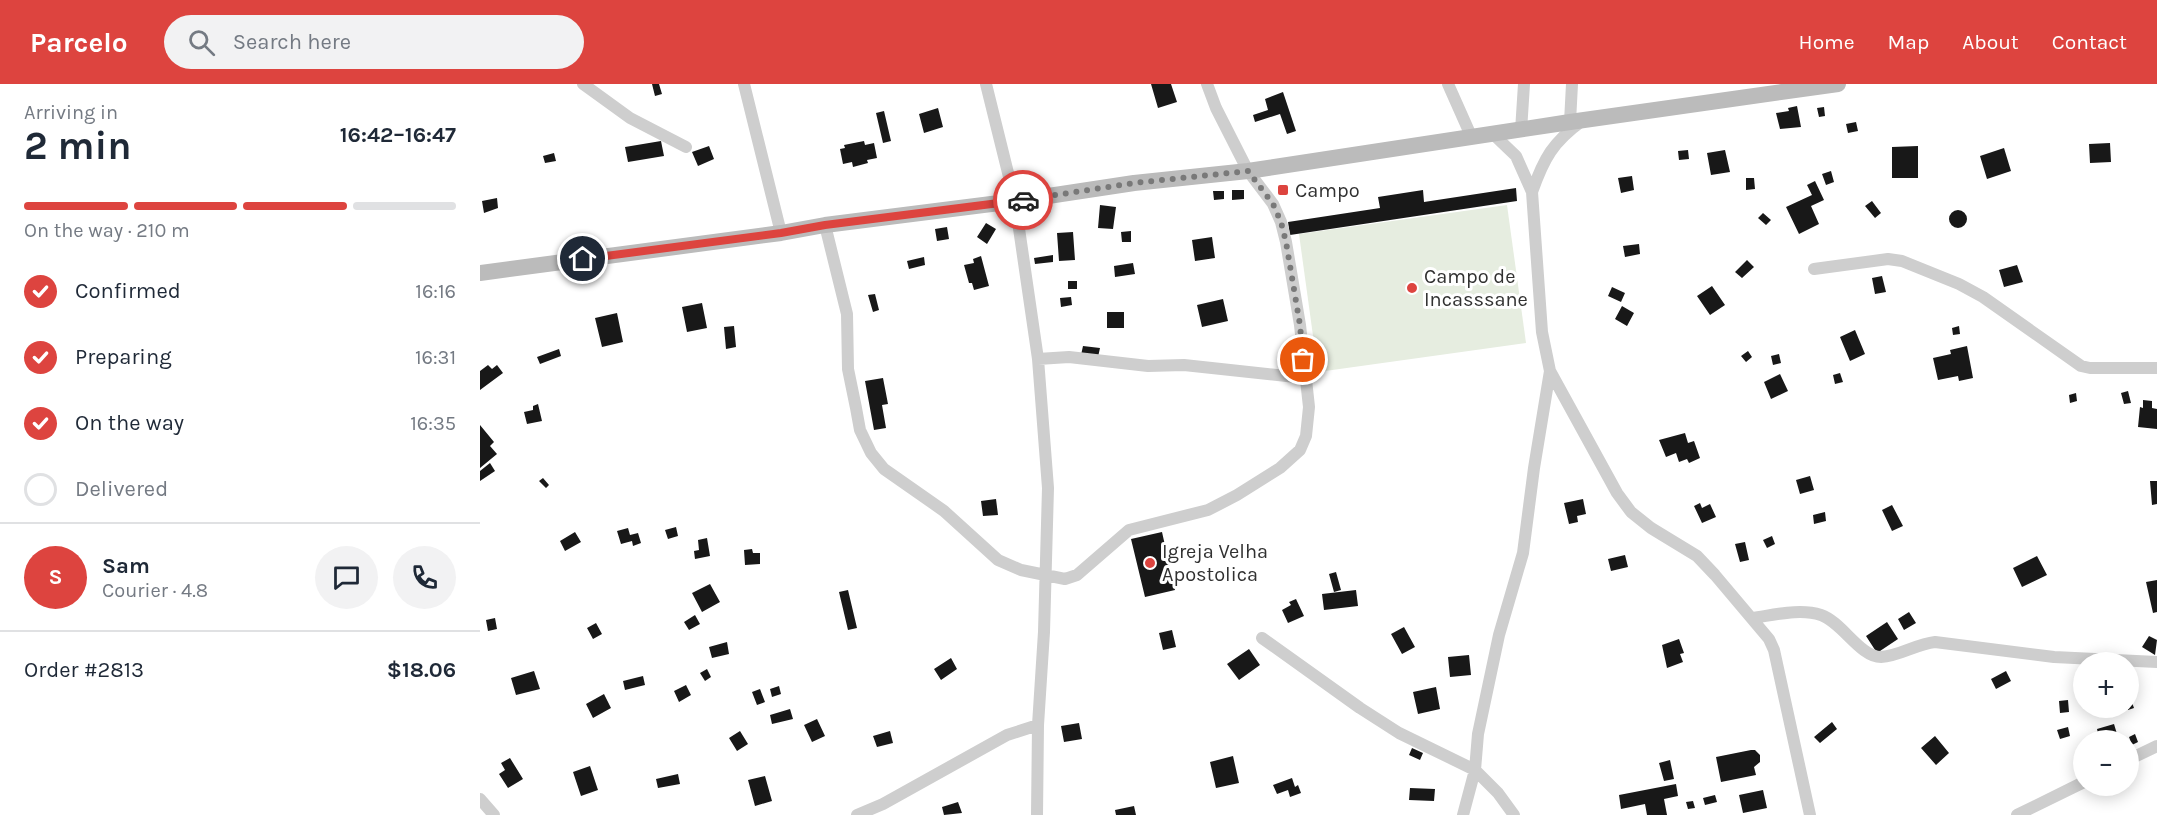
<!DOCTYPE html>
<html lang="en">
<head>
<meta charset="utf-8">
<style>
  :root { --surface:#fff; --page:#f2f2f3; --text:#1f2937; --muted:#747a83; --line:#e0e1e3; --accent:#dd443f }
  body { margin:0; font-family:Karla,sans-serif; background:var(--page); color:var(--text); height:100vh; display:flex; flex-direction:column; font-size:22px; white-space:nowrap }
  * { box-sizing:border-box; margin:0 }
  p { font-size:20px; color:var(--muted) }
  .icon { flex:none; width:33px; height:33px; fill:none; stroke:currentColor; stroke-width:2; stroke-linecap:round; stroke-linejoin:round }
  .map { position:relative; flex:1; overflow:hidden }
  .sheet { display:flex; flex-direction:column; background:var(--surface); width:480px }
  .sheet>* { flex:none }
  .tools { position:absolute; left:1593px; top:568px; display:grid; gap:12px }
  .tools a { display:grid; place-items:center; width:66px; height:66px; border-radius:50%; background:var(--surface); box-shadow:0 3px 15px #0003; font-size:30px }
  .pin { position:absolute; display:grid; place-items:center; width:51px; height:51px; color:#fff; margin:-26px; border:3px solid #fff; border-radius:50%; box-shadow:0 2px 6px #0007 }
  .courier { position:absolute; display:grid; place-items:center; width:60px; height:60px; margin:-30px; border:4px solid #dd443f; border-radius:50%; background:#fff; color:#222; box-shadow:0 2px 8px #0007 }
  .overview em { font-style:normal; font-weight:700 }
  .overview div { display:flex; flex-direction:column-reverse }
  .overview { display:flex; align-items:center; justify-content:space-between; height:102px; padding:0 24px }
  h1 { font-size:39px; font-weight:700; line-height:45px }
  .bar { display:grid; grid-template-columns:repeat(4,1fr); gap:9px 6px; align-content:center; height:72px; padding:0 24px }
  .bar i { height:8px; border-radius:4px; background:var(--line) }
  .bar .current { background:var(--accent) }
  .bar p { grid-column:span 4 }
  .line { display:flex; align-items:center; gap:15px; padding:0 24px; border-top:2px solid var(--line) }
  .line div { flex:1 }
  .round { display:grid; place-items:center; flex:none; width:63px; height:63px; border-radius:32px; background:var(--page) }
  ol { padding:0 24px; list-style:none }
  li { display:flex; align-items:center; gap:18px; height:66px }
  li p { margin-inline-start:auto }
  li .icon { padding:6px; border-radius:50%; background:var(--accent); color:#fff; stroke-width:4 }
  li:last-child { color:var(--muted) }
  li i { width:33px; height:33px; border:3px solid var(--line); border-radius:50% }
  header { display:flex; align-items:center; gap:36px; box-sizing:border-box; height:84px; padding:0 30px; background:var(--accent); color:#fff }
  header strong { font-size:28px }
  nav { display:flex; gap:33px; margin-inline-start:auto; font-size:21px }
  .search { width:420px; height:54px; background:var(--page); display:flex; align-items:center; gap:15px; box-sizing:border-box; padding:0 21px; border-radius:33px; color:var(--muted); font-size:22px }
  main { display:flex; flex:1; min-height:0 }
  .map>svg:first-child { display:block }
  .green { fill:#e6ede0 }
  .building { fill:#181818 }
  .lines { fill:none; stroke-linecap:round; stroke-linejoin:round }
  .street { stroke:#cecece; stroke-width:12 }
  .secondary { stroke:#bbb; stroke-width:16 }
  .done { stroke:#797979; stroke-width:6; stroke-dasharray:0 10.8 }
  .route { stroke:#dd443f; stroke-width:8 }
  .poi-dot { fill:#dd443f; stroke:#fff; stroke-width:2 }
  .labels { text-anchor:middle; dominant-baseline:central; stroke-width:6; stroke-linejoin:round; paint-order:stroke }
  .poi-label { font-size:20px; fill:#313131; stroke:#fff; text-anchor:start }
</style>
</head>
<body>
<header>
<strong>Parcelo</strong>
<div class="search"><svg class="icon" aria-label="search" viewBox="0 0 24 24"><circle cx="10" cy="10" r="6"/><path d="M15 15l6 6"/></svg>Search here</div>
<nav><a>Home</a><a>Map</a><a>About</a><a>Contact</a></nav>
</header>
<main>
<section class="sheet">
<div class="overview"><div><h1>2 min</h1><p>Arriving in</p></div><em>16:42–16:47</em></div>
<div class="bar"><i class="current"></i><i class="current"></i><i class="current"></i><i></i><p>On the way · 210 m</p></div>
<ol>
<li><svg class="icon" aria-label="check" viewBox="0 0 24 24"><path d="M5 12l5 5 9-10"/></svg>Confirmed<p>16:16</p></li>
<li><svg class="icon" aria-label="check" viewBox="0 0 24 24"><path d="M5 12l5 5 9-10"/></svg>Preparing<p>16:31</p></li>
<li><svg class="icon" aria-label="check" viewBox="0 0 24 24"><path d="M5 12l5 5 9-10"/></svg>On the way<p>16:35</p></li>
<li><i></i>Delivered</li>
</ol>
<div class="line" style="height:108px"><b class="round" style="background:var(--accent);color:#fff">S</b><div><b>Sam</b><p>Courier · 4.8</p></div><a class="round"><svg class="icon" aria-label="chat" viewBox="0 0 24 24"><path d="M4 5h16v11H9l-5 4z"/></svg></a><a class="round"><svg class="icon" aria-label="phone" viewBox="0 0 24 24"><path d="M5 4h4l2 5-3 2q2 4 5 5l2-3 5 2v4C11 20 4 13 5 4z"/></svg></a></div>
<div class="line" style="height:78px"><div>Order #2813</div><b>$18.06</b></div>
</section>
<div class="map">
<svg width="1677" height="731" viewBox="0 0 1677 731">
  <rect width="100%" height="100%" fill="#fff"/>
  <path class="green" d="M1027,121L1046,259L838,288L819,150Z"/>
  <path class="building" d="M172,0H179L182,10L175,12Z
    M671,0H691L697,18L678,24Z
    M803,8L816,47L807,50L800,30L775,38L773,31L788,26L785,15Z
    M1317,22L1321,43L1300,45L1296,29L1309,27L1308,24Z
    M1344,23L1345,32L1339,33L1337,24Z
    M458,24L463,43L444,49L439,30Z
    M404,27L411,57L403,59L396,29Z
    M1376,38L1378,47L1368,49L1366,40Z
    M181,57L184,72L148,78L145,63Z
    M384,57L385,61L394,59L397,74L387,76L388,79L373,83L372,78L363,80L360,65L365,64L364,61Z
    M1630,59L1631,78L1610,79L1609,60Z
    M229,62L234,75L218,82L212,68Z
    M1438,62V94H1412V63Z
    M1524,64L1531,87L1507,95L1500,72Z
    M1208,66L1209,75L1199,76L1198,67Z
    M1245,66L1250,88L1231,91L1227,69Z
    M74,69L76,77L65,79L63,72Z
    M1351,87L1354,98L1346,101L1342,90Z
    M1152,92L1154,106L1141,109L1138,94Z
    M1266,94H1274L1275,105L1266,106Z
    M1335,97L1344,116L1331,122L1339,140L1319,150L1306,123L1332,111L1327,101Z
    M1036,104L1037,117L810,151L808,138L900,124L898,113L943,106L944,118Z
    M752,106H764V115L752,116Z
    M733,107H744V115L734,116Z
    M17,114L18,124L4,129L2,117Z
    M1392,117L1401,129L1395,134L1385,122Z
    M620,121L636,123L633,145L618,144Z
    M1469 135a9 9 0 1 1 18 0a9 9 0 1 1-18 0Z
    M1283,129L1291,136L1286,141L1278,134Z
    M506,139L516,145L507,160L497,153Z
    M467,143L469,155L457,157L455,145Z
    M651,147V158H642L641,148Z
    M593,148L595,176L579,177L577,149Z
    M732,153L735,174L715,177L712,156Z
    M1159,160L1160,170L1145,173L1143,162Z
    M573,171V178L555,180L554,174Z
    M501,172L509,202L494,206L492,199H489L484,181L494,179L493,175Z
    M444,173L445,181L429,185L427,177Z
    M1267,176L1274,183L1262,194L1255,188Z
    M653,179L655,190L635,193L634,182Z
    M1537,181L1543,198L1524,203L1519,186Z
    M1402,192L1406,208L1395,210L1392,194Z
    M588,197H597V205H588Z
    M1232,202L1245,221L1230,231L1217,212Z
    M1132,203L1145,209L1141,218L1128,212Z
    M395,210L399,226L393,228L388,211Z
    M591,213L592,221L581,223L580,214Z
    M743,215L748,237L722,243L717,221Z
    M222,219L227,244L207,248L202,223Z
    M1142,222L1154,229L1147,242L1135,235Z
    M627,228H644V244H627Z
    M137,229L143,258L122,263L115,234Z
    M254,242L256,263L246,265L244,243Z
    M1479,242L1480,250L1473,251L1472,244Z
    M1375,246L1385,270L1370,277L1360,253Z
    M603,262L620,264L618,273L601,271Z
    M1487,262L1493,294L1479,297L1478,292L1458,296L1453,274L1471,270L1470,266Z
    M79,265L81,272L60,280L57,273Z
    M1268,267L1272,273L1266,278L1261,272Z
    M1299,270L1301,279L1293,281L1291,272Z
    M8,281L12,285L17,281L23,289L0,306V287Z
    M1360,289L1363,298L1355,300L1353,291Z
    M1300,290L1308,307L1291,315L1284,298Z
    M403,294L408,320L402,321L406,344L394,346L385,297Z
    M1648,307L1651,319L1644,320L1641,309Z
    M1596,309L1597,317L1590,319L1589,311Z
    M1663,316L1672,317V324L1677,325V345L1658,343L1660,323L1663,324Z
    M58,320L62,337L47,340L44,328L53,326V322Z
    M0,341L14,358L10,362L17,370L0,384Z
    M1205,349L1208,359L1214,357L1220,374L1209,379L1207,375L1199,378L1196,369L1186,373L1179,356Z
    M10,379L15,387L0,397V387Z
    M1330,392L1334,406L1320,410L1316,396Z
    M63,394L69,401L66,404L59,397Z
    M1670,397H1677V420L1672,421Z
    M516,415L518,431L503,432L501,417Z
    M1103,415L1106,430L1097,432L1098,438L1089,440L1084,419Z
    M1220,419L1222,424L1230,420L1236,433L1222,439L1214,422Z
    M1412,421L1423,442L1412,447L1402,426Z
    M1345,428L1346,437L1334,440L1333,431Z
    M196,443L198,452L188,455L185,446Z
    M148,444L150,451L158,449L161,459L153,462L152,457L141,460L137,447Z
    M95,448L101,458L85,467L80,457Z
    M682,448L695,506L665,513L651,455Z
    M1292,452L1295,460L1287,464L1283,456Z
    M227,454L230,472L215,475L214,467L219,466L218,456Z
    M1265,458L1269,476L1260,478L1255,460Z
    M272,465L273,469H280V480L265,481L264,466Z
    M1145,471L1148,483L1131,487L1128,475Z
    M1557,472L1567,491L1542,503L1533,484Z
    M856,488L861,506L854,508L849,490Z
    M1677,496V528L1673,529L1666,498Z
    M230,500L240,518L222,528L212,509Z
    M368,506L377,544L368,546L359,508Z
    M876,506L878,522L844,526L842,510Z
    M816,515L824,532L808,539L802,526L811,521L809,518Z
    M1429,528L1436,539L1424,546L1418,535Z
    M215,531L220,540L209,546L204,538Z
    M15,534L17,545L8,547L6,536Z
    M1407,538L1418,555L1397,569L1386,552Z
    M116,539L122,550L113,555L107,544Z
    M924,543L935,563L922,570L911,550Z
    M692,546L696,563L683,566L679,549Z
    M1669,552L1677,556L1675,571L1662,563Z
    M1199,555L1204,569L1200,570L1203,578L1187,584L1182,561Z
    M247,558L249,570L232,574L229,563Z
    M769,565L780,581L759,596L747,580Z
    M989,571L991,591L970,593L968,573Z
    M471,574L477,585L461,596L454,585Z
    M227,585L231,593L225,597L220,589Z
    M54,587L60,605L36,611L31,594Z
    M1526,587L1531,597L1516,605L1511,595Z
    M163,592L165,601L145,606L143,597Z
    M206,601L211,611L199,618L194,607Z
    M299,602L301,610L292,613L290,605Z
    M956,603L960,625L938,630L933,608Z
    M280,605L285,618L277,621L272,608Z
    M124,610L131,624L113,634L106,620Z
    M1588,616L1589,628L1580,629L1579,617Z
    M1648,616H1651L1654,624L1648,626Z
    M310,625L313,635L292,640L290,631Z
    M337,635L345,652L332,658L324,641Z
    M1352,638L1357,645L1340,659L1334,653Z
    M599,639L602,655L584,658L581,642Z
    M1634,640L1637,650L1619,654L1617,645Z
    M1588,643L1590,652L1580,655L1577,646Z
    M260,647L268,660L257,667L249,654Z
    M410,647L413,659L397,663L393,652Z
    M1655,650L1658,658L1652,661L1649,653Z
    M1455,652L1469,669L1456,681L1441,664Z
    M932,664L943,669L940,676L929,671Z
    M1271,666H1275L1280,671V678L1274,683L1276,691L1241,698L1236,673Z
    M753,672L759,699L736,704L730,678Z
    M30,674L43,695L28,704L19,690L25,686L21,679Z
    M1190,676L1194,695L1184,697L1179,679Z
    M110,682L118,706L101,712L93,688Z
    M198,690L200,700L178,704L176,695Z
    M285,692L292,717L275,722L268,696Z
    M812,694L815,703L818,701L821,709L810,713L808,706L797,710L793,701Z
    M1196,700L1198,712L1184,715L1187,731H1167L1165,720L1141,725L1139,711Z
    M930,704L955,705L954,717L929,716Z
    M1283,706L1287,724L1263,729L1259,711Z
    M1235,711L1237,718L1225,721L1223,714Z
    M1213,717L1215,724L1208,725L1206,718Z
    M478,718L482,729L464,731L462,723Z
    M654,722L656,731H636L635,726Z"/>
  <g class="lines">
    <path class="street" d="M103,0L150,34L206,63
      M264,0L301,149
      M506,0L535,117L558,275L568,404L564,548L558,641L557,731
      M968,0L992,54
      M1090,38L1092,0
      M1041,47L1044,0
      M1013,50L1036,72L1052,108L1062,248L1070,287L1137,409L1151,428L1171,444L1217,472L1235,491L1289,555L1294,566L1330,731
      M1052,108C1064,74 1073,58 1102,37
      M345,141L367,230L368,285L376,324L380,346L391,369L404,385L464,427L518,476L541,486L585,495L597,491L649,446L728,426L757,411L800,384L820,366L826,352L829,323L820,241L806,158L801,138L793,120L768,87L736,24L727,0
      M1334,185L1408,175L1422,177L1479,200L1503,213L1601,282L1610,284H1677
      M558,275L589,273L668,282L704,281L825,294
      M1272,534C1294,531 1320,524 1341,531C1362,538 1380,573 1401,573C1420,572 1436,560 1455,558L1574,573L1677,578
      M782,554L880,624L919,649L995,686L1018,709L1034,731
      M1648,676L1677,662
      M0,715L14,731
      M377,731L403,720L527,651L558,641
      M983,731L995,686L998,650L1019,551L1043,469L1054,384L1070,287
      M1537,731L1604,698"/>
    <path class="secondary" d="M0,189L301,149L345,141L535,117L654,99L768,87L1090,38L1358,0"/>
  </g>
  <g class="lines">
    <path class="done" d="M543,116L654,99L768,87L793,120L801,138L806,158L820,241L823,276"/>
    <path class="route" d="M103,175L301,149L345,141L543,116"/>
  </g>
  <g class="poi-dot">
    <rect x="797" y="100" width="12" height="12" rx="3"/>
    <circle cx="932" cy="204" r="6"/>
    <circle cx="670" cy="479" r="6"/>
  </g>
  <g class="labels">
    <g class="poi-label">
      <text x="815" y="106">Campo</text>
      <text x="944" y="192">Campo de<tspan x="944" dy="23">Incasssane</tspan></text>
      <text x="682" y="467">Igreja Velha<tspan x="682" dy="23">Apostolica</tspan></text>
    </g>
  </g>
</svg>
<div class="tools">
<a>+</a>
<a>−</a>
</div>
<div class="pin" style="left:823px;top:276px;background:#ea580c"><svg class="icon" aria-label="bag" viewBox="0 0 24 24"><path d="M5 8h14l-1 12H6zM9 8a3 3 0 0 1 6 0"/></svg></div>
<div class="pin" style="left:103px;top:175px;background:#1f2937"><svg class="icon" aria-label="home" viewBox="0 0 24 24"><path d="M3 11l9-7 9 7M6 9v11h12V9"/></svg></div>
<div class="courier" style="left:543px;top:116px"><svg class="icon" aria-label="car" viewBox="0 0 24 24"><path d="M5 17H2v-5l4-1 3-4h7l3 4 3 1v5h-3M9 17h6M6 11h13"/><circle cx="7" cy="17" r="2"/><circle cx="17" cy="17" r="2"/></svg></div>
</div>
</main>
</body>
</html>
